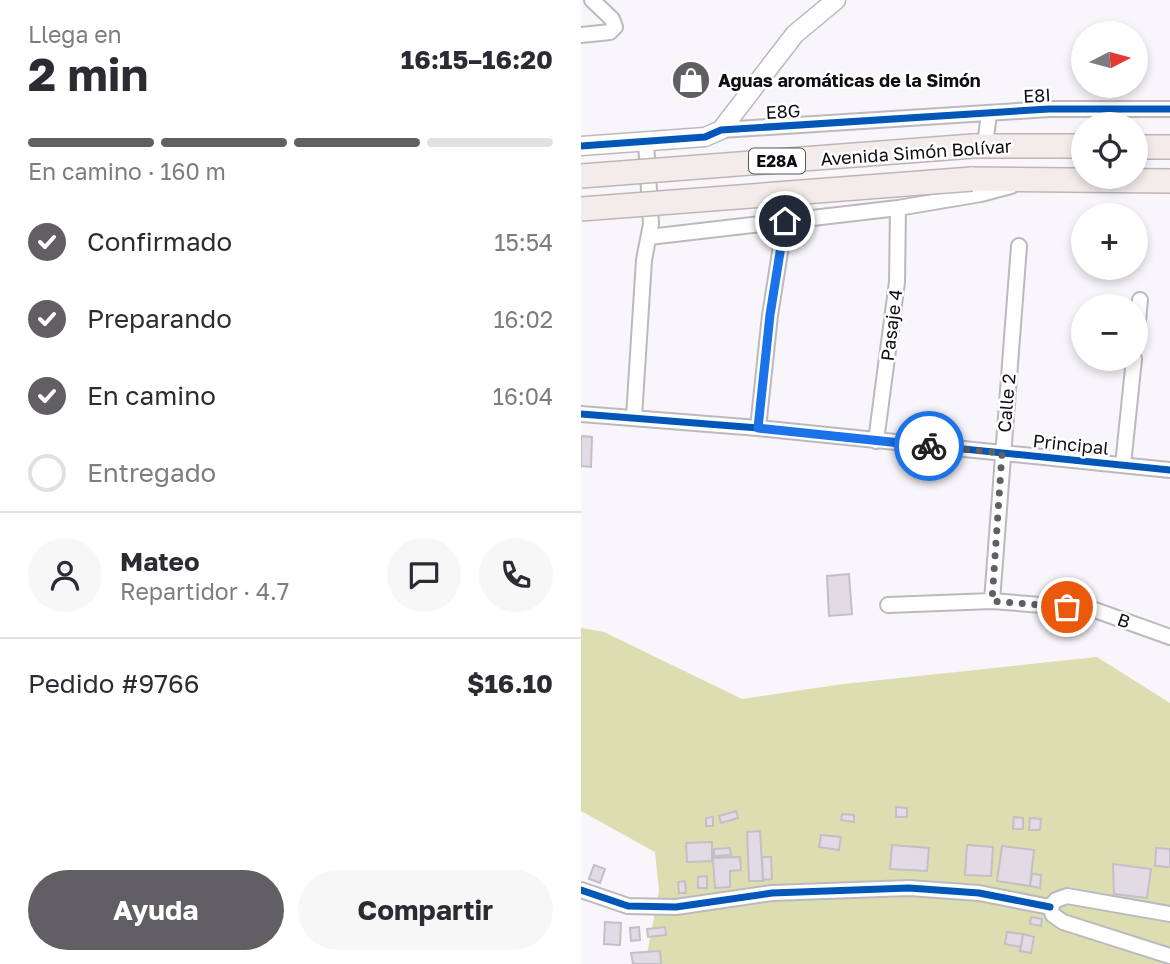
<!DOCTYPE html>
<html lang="es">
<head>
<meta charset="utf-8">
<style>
  :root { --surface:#fff; --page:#f7f7f7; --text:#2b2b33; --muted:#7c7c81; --line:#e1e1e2; --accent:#615e64 }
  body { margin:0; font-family:"Golos Text",sans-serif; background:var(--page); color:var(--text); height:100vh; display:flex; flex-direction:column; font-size:26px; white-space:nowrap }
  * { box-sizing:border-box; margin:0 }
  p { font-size:23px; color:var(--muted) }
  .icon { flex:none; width:38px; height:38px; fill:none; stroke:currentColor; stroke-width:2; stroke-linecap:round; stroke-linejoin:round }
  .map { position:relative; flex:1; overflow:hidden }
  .drawer { display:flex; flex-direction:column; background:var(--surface); width:581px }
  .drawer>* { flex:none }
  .needle { width:46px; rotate:84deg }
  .buttons { position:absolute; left:490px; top:21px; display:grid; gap:14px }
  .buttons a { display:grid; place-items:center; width:77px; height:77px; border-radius:50%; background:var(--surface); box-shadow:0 4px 10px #0003; font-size:35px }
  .pin { position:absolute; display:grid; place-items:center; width:60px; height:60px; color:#fff; margin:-30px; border:4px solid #fff; border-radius:50%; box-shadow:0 2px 7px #0007 }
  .courier { position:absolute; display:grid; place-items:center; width:70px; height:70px; margin:-35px; border:5px solid #1a73e8; border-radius:50%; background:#fff; color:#222; box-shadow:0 2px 9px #0007 }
  .overview em { font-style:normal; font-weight:700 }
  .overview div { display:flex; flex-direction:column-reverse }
  .overview { display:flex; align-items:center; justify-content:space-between; height:119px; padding:0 28px }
  h1 { font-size:46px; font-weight:700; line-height:52px }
  .bar { display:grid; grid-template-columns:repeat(4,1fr); gap:10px 7px; align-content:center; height:84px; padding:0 28px }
  .bar i { height:9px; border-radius:5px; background:var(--line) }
  .bar .selected { background:var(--accent) }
  .bar p { grid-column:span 4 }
  .line { display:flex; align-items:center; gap:18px; padding:0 28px; border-top:2px solid var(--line) }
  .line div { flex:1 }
  .round { display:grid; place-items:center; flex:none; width:74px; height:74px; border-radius:37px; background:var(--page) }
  ol { padding:0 28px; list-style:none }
  li { display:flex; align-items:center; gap:21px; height:77px }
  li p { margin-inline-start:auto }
  li .icon { padding:7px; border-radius:50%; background:var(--accent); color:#fff; stroke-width:4 }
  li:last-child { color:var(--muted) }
  li i { width:38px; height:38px; border:4px solid var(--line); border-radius:50% }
  .action { display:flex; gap:14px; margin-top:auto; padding:14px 28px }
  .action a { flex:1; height:80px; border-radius:42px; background:var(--accent); color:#fff; font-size:28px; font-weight:700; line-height:80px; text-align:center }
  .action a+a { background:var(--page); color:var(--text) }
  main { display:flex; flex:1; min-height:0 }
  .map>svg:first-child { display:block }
  .forest { fill:#dcdeb2 }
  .building { fill:#e1dbe6; stroke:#c2bfc5; stroke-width:2 }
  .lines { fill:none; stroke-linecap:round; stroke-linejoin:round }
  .minor-casing { stroke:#bcb9be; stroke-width:18 }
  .tertiary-casing { stroke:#bcb9be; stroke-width:21 }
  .trunk-casing { stroke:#c0b5b4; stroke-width:26 }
  .minor { stroke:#fefefe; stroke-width:14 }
  .tertiary { stroke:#fefefe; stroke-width:18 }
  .trunk { stroke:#f3ecea; stroke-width:23 }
  .trunk-bridge-casing { stroke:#c0b5b4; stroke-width:26; stroke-linecap:butt }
  .trunk-bridge { stroke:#f3ecea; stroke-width:23 }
  .cycleway-casing { stroke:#fff; stroke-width:11 }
  .cycleway { stroke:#0057b8; stroke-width:7 }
  .done { stroke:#615e64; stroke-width:7; stroke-dasharray:0 12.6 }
  .route { stroke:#1a73e8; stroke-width:9 }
  .labels { text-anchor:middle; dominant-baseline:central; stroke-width:5; stroke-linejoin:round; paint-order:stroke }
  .shield { fill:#fff; stroke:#575559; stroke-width:2 }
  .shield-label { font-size:16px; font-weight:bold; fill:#0f0c12 }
  .poi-label { font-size:18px; font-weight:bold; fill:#0f0c12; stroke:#fff; text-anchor:start }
  .street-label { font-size:18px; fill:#0f0c12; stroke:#fff }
</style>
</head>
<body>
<main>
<section class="drawer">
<div class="overview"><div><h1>2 min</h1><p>Llega en</p></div><em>16:15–16:20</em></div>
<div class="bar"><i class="selected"></i><i class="selected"></i><i class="selected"></i><i></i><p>En camino · 160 m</p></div>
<ol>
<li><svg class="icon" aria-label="check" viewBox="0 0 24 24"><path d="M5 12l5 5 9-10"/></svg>Confirmado<p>15:54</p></li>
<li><svg class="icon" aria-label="check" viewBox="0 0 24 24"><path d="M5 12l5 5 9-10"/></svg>Preparando<p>16:02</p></li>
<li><svg class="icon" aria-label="check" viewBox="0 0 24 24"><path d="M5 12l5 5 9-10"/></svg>En camino<p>16:04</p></li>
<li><i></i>Entregado</li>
</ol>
<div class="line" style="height:126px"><a class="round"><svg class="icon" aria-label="person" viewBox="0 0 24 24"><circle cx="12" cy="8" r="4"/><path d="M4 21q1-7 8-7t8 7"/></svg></a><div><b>Mateo</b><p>Repartidor · 4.7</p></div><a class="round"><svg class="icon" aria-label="chat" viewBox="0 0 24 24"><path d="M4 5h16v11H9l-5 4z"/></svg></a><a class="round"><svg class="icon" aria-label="phone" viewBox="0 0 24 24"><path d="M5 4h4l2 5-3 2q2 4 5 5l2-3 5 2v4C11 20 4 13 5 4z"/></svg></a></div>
<div class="line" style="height:91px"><div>Pedido #9766</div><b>$16.10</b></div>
<div class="action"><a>Ayuda</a><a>Compartir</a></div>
</section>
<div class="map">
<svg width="589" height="964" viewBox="0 0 589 964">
  <rect width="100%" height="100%" fill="#f8f5fb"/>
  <path class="forest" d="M0,628L23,632L161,699L262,684L516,657L589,703V964H64L78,891L74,852L0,811Z"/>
  <path class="building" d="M0,436L11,437L10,467L0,466Z
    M268,574L271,614L248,616L246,576Z
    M315,807L326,808V817H315Z
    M155,811L157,818L140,823L138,816Z
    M261,814L273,815V822L260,820Z
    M132,817V826H125V818Z
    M433,817L442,818V829H432Z
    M449,818L460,819L459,830H448Z
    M179,831L182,881H168L166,832Z
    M240,835L260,837L258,850L238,847Z
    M131,842V861L106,862L105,843Z
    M311,845L348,848L346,871L309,869Z
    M386,845L412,847L410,876L384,875Z
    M421,846L453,850L449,886L416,881Z
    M149,848L150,855L133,856V849Z
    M575,848L589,849V867L574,866Z
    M159,857L160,870L149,871V887L134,888L132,858Z
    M181,857H190L191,879L182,880Z
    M532,864L570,869L566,898L533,894Z
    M13,865L24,869L19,883L8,879Z
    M451,874L460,875L459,888L449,886Z
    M126,876V888H117V877Z
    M104,881L105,893H98L97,882Z
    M450,917L461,919L460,926L449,924Z
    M24,922L40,923L39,945L23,944Z
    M58,927L59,940L50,941L49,928Z
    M84,927L85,935L67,937L66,929Z
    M426,932L442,934L440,947L424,944Z
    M442,934L453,937L450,953L439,951Z
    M79,951L80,964H52L50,953Z"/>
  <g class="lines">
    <g class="minor-casing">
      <path id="minor" d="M0,35L29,32L34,27L31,19L11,0
        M140,130L468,109H589
        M404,145L408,114
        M68,237L317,208L400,194L430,186
        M555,341L559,300
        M0,414L177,428L589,470
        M53,417L63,260L70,224L65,142
        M177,428L189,315L204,221
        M295,441L316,282L317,208
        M542,465L553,359
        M411,601L438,246
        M307,605L411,601L511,609L589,637
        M0,890L47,906L95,907L191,893L328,888L398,893L469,907
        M469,907L472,915L482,922L589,956
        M469,907L475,900L486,896L589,914"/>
    </g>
    <g class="tertiary-casing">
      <path id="tertiary" d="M0,146L124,137L140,130L214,34L255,0"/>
    </g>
    <g class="trunk-casing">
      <path id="trunk" d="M392,146H502
        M555,147H589
        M391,179L589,181"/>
    </g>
    <use href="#minor" class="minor"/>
    <use href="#tertiary" class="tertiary"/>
    <use href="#trunk" class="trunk"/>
    <g class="trunk-bridge-casing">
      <path id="trunk-bridge" d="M0,176L392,146
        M0,209L391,179"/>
    </g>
    <use href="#trunk-bridge" class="trunk-bridge"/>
    <g class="cycleway-casing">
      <path id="cycleway" d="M0,146L124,137L140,130L468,109H589
        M0,414L177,428L589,470
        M0,890L47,906L95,907L191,893L328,888L398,893L469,907"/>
    </g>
    <use href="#cycleway" class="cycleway"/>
  </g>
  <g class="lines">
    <path class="done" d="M348,446L421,453L411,601L486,607"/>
    <path class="route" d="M204,221L189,315L177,428L348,446"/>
  </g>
  <defs>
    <g id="shop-disc" transform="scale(2.0125)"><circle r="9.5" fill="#615e64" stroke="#fff"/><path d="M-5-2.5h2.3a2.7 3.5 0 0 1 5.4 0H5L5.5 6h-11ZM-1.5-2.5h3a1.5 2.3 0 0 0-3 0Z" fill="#fff"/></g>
  </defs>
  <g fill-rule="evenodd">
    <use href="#shop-disc" x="110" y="80"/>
  </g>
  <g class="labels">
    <rect class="shield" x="168" y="148.5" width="56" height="25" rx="5"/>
    <g class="shield-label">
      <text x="196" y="161">E28A</text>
    </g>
    <g class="poi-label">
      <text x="137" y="80">Aguas aromáticas de la Simón</text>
    </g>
    <g class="street-label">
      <text transform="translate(456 95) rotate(-3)">E8I</text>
      <text transform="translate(202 111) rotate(-3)">E8G</text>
      <text transform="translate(335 152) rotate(-4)">Avenida Simón Bolívar</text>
      <text transform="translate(310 325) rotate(-83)">Pasaje 4</text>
      <text transform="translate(425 403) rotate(-85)">Calle 2</text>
      <text transform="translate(490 444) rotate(6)">Principal</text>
      <text transform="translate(543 620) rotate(19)">B</text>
    </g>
  </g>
</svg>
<div class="buttons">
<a><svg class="needle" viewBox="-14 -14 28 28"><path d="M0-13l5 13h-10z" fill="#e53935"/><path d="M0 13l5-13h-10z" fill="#7c7c81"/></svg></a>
<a><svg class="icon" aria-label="locate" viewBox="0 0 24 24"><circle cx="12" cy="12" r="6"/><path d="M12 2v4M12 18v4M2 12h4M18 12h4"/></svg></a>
<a>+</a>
<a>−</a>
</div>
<div class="pin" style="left:486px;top:607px;background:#ea580c"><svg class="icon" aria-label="bag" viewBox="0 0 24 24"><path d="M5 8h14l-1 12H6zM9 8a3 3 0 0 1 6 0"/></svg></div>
<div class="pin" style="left:204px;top:221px;background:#1f2937"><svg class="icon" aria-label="home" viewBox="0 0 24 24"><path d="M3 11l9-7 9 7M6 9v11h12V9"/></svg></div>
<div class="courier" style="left:348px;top:446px"><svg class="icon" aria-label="bike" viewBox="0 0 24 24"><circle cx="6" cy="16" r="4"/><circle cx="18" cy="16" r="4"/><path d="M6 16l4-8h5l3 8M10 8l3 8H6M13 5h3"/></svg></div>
</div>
</main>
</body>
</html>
